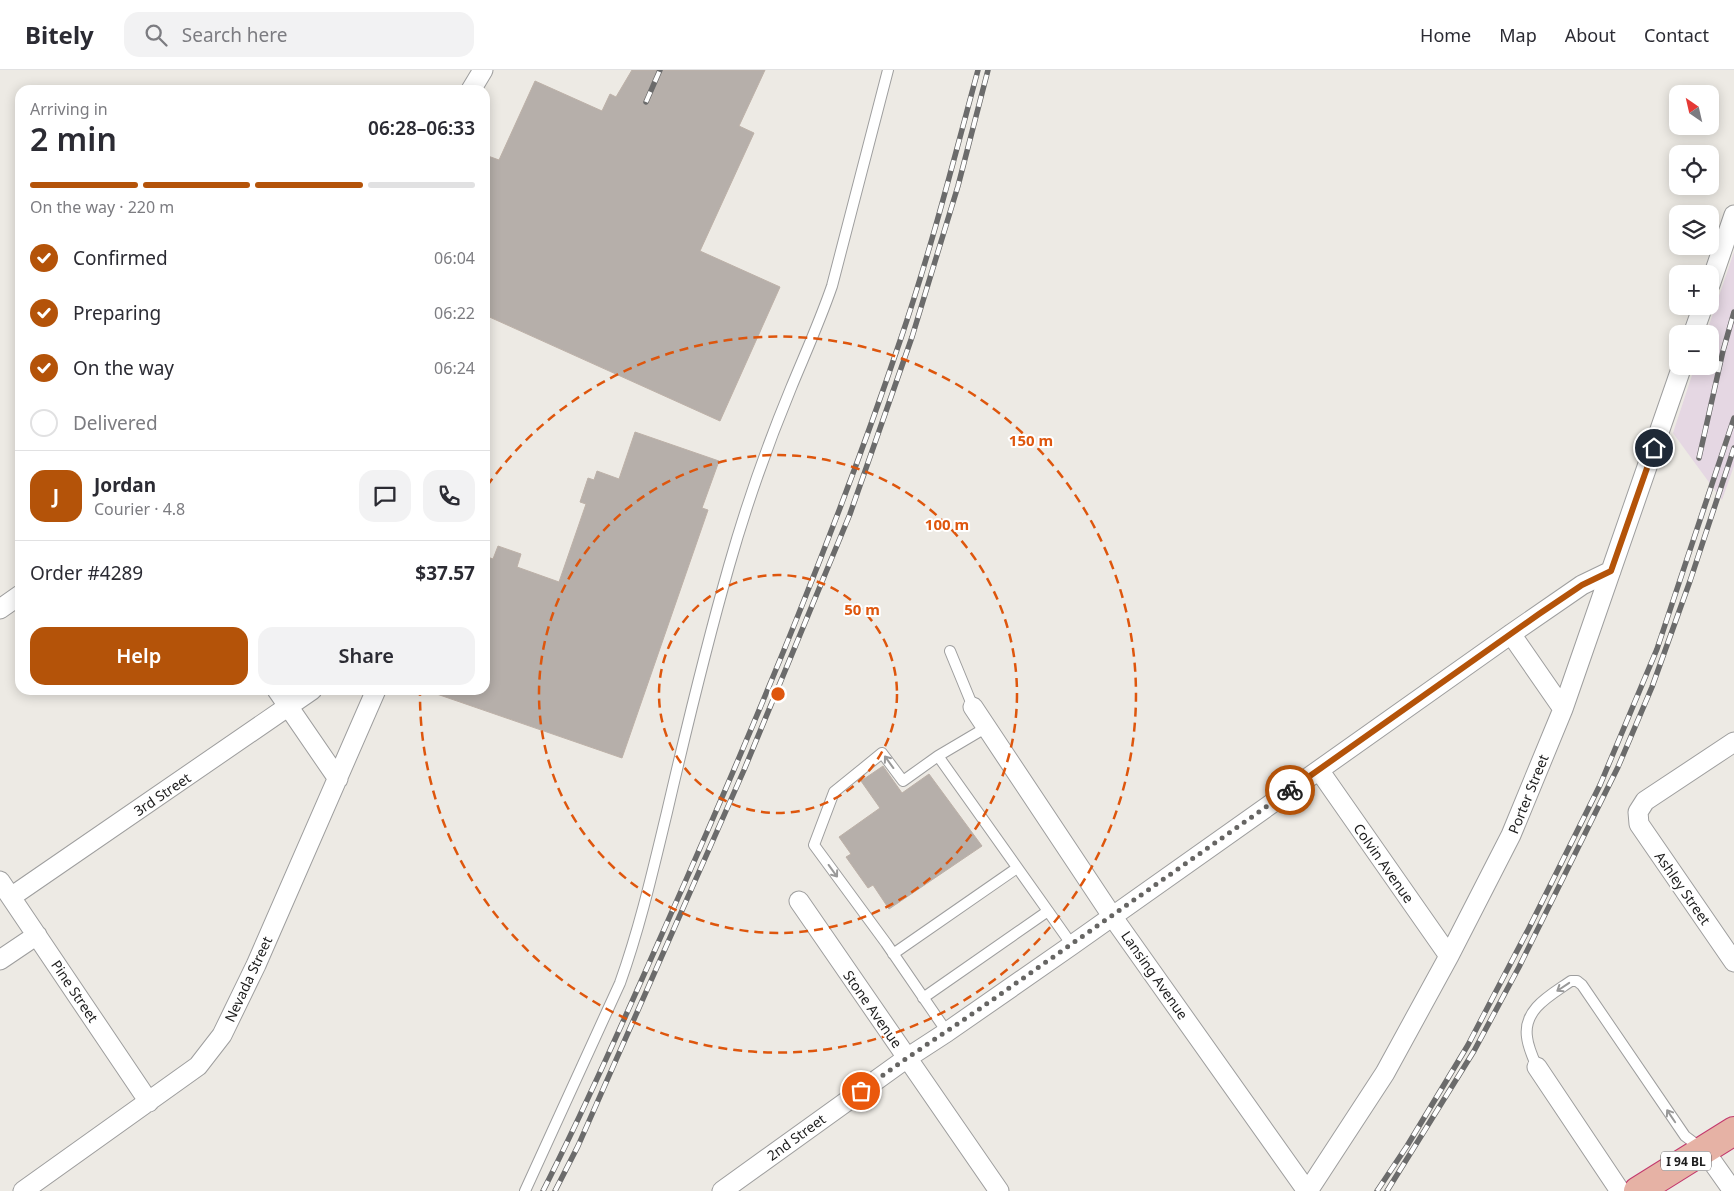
<!DOCTYPE html>
<html lang="en">
<head>
<meta charset="utf-8">
<style>
  :root { --surface:#fff; --page:#f2f2f3; --text:#2b2b33; --muted:#7c7c81; --line:#e1e1e2; --accent:#b45309 }
  body { margin:0; font-family:"Noto Sans",sans-serif; background:var(--page); color:var(--text); height:100vh; display:flex; flex-direction:column; font-size:19px; white-space:nowrap }
  * { box-sizing:border-box; margin:0 }
  p { font-size:16px; color:var(--muted) }
  .icon { flex:none; width:28px; height:28px; fill:none; stroke:currentColor; stroke-width:2; stroke-linecap:round; stroke-linejoin:round }
  .map { position:relative; flex:1; overflow:hidden }
  .panel { position:absolute; left:15px; top:15px; width:475px; height:610px; display:flex; flex-direction:column; background:var(--surface); border-radius:15px; box-shadow:0 2px 12px #0003 }
  .panel>* { flex:none }
  .needle { width:32px; rotate:326deg }
  .buttons { position:absolute; left:1669px; top:15px; display:grid; gap:10px }
  .buttons a { display:grid; place-items:center; width:50px; height:50px; border-radius:10px; background:var(--surface); box-shadow:0 2px 12px #0003; font-size:25px }
  .pin { position:absolute; display:grid; place-items:center; width:42px; height:42px; color:#fff; margin:-21px; border:2px solid #fff; border-radius:50%; box-shadow:0 1px 5px #0007 }
  .courier { position:absolute; display:grid; place-items:center; width:50px; height:50px; margin:-25px; border:4px solid #b45309; border-radius:50%; background:#fff; color:#222; box-shadow:0 1px 6px #0007 }
  .head em { font-style:normal; font-weight:600 }
  .head div { display:flex; flex-direction:column-reverse }
  .head { display:flex; align-items:center; justify-content:space-between; height:85px; padding:0 15px }
  h1 { font-size:32px; font-weight:600; line-height:38px }
  .bar { display:grid; grid-template-columns:repeat(4,1fr); gap:8px 5px; align-content:center; height:60px; padding:0 15px }
  .bar i { height:6px; border-radius:4px; background:var(--line) }
  .bar .active { background:var(--accent) }
  .bar p { grid-column:span 4 }
  .line { display:flex; align-items:center; gap:12px; padding:0 15px; border-top:1px solid var(--line) }
  .line div { flex:1 }
  .round { display:grid; place-items:center; flex:none; width:52px; height:52px; border-radius:15px; background:var(--page) }
  ol { padding:0 15px; list-style:none }
  li { display:flex; align-items:center; gap:15px; height:55px }
  li p { margin-inline-start:auto }
  li .icon { padding:5px; border-radius:50%; background:var(--accent); color:#fff; stroke-width:4 }
  li:last-child { color:var(--muted) }
  li i { width:28px; height:28px; border:2px solid var(--line); border-radius:50% }
  .cta { display:flex; gap:10px; margin-top:auto; padding:10px 15px }
  .cta a { flex:1; height:58px; border-radius:15px; background:var(--accent); color:#fff; font-size:20px; font-weight:600; line-height:58px; text-align:center }
  .cta a+a { background:var(--page); color:var(--text) }
  header { display:flex; align-items:center; gap:30px; box-sizing:border-box; height:70px; padding:0 25px; background:var(--surface); border-bottom:1px solid var(--line) }
  header strong { font-size:24px }
  nav { display:flex; gap:28px; margin-inline-start:auto; font-size:18px }
  .search { width:350px; height:45px; background:var(--page); display:flex; align-items:center; gap:12px; box-sizing:border-box; padding:0 18px; border-radius:15px; color:var(--muted); font-size:19px }
  .map>svg:first-child { display:block }
  .industrial { fill:#e5d7e3 }
  .building { fill:#b6afaa; stroke:#bdb1a8 }
  .lines { fill:none; stroke-linecap:round; stroke-linejoin:round }
  .service-casing { stroke:#9e9e9e; stroke-width:12 }
  .minor-casing { stroke:#9e9e9e; stroke-width:21 }
  .trunk-casing { stroke:#c3396d; stroke-width:30 }
  .service { stroke:#fff; stroke-width:10 }
  .minor { stroke:#fff; stroke-width:19 }
  .trunk { stroke:#e6b2a5; stroke-width:28 }
  .rail-casing { stroke:#6b6b6b; stroke-width:5.5 }
  .rail { stroke:#fff; stroke-width:4; stroke-dasharray:11; stroke-linecap:butt }
  .oneway { stroke:#999 }
  .done { stroke:#666563; stroke-width:5; stroke-dasharray:0 9 }
  .route { stroke:#b45309; stroke-width:6 }
  .ring { fill:none; stroke:#de560d; stroke-width:2.5; stroke-dasharray:9 6 }
  .labels { text-anchor:middle; dominant-baseline:central; stroke-width:4; stroke-linejoin:round; paint-order:stroke }
  .shield { fill:#fff; stroke:#616161; stroke-width:1 }
  .shield-label { font-size:12px; font-weight:bold; fill:#1d1d1d }
  .street-label { font-size:14px; fill:#1d1d1d; stroke:#fff }
  .centre { fill:#de560d; stroke:#fff; stroke-width:2.5 }
  .ring-label { font-size:15px; text-anchor:middle; font-weight:bold; fill:#de560d; stroke:#fff; stroke-width:4; stroke-linejoin:round; paint-order:stroke }
</style>
</head>
<body>
<header>
<strong>Bitely</strong>
<div class="search"><svg class="icon" aria-label="search" viewBox="0 0 24 24"><circle cx="10" cy="10" r="6"/><path d="M15 15l6 6"/></svg>Search here</div>
<nav><a>Home</a><a>Map</a><a>About</a><a>Contact</a></nav>
</header>
<div class="map">
<svg width="1734" height="1121" viewBox="0 0 1734 1121">
  <rect width="100%" height="100%" fill="#edeae4"/>
  <path class="industrial" d="M1734,182V396L1722,430L1673,363L1695,296H1710V264H1706Z"/>
  <path class="building" d="M632,0H765L739,56L754,63L700,181L780,217L720,351L485,245V93L488,86L499,90L535,11L602,41L610,24L616,27Z
    M635,362L719,391L702,438L708,440L622,688L431,622V620H485V486L493,489L498,476L521,484L517,497L559,512L586,434L580,432L588,408L594,410L597,401L619,409Z
    M883,696L902,723L929,704L982,776L889,839L873,815L868,818L846,787L851,784L839,767L880,738L861,711Z"/>
  <g class="lines">
    <g class="service-casing">
      <path id="service" d="M950,581L973,637
        M1048,841L1072,875
        M893,884L1017,798
        M923,928L1048,841L938,686
        M947,962L886,873L814,775L834,722L882,683L903,711L938,686L987,657
        M1537,997C1533,988 1528,977 1527,967C1523,939 1551,925 1571,911H1577L1582,915L1685,1066L1701,1078
        M525,1121L620,913C640,857 653,800 667,742C686,660 706,577 729,496C746,436 767,376 791,318C805,284 820,251 832,216L888,0"/>
    </g>
    <g class="minor-casing">
      <path id="minor" d="M471,20L483,0
        M1710,215L1734,145
        M1693,264L1703,236
        M0,539L20,525
        M1511,564L1563,639
        M277,620L338,709
        M973,637L1112,846L1307,1121
        M1734,672L1645,731L1638,742L1639,754L1734,892
        M1319,700L1449,886
        M0,811L149,1032
        M11,827L312,620
        M799,831L999,1121
        M0,890L37,865
        M1537,997L1620,1121
        M1704,1080L1733,1121
        M23,1121L198,996L222,965L256,895L376,620
        M722,1121L907,988L947,962L1072,875L1511,564L1582,515L1611,501
        M1308,1121L1385,1003L1449,886L1511,765L1563,639L1682,296"/>
    </g>
    <g class="trunk-casing">
      <path id="trunk" d="M1638,1121L1734,1061"/>
    </g>
    <use href="#service" class="service"/>
    <use href="#minor" class="minor"/>
    <use href="#trunk" class="trunk"/>
    <g class="rail-casing">
      <path id="rail" d="M646,32L660,0
        M1699,388L1723,281L1734,242
        M543,1121C593,1022 637,920 682,819C762,638 838,455 901,268C931,180 954,89 978,0
        M555,1121L578,1076L744,700L850,444L912,267L958,116L988,0
        M1377,1121L1407,1076L1468,975L1529,858L1600,715L1657,579L1734,348
        M1387,1121L1474,981L1519,897L1618,697L1652,617L1690,511L1734,378"/>
    </g>
    <use href="#rail" class="rail"/>
  </g>
  <defs><path id="oneway-shaft" d="M-6 0H5M1.5-3L5.5 0L1.5 3" fill="none" stroke-width="1.6" stroke-linecap="round" stroke-linejoin="round" transform="scale(1.25)"/></defs>
  <g class="oneway">
    <use href="#oneway-shaft" transform="translate(889 692) rotate(-126)"/>
    <use href="#oneway-shaft" transform="translate(833 801) rotate(54)"/>
    <use href="#oneway-shaft" transform="translate(1563 917) rotate(146)"/>
    <use href="#oneway-shaft" transform="translate(1671 1046) rotate(-124)"/>
  </g>
  <g class="lines">
    <path class="done" d="M861,1021L907,988L978,940L1290,720"/>
    <path class="route" d="M1290,720L1539,544L1582,515L1611,501L1654,378"/>
  </g>
  <g class="ring">
    <circle cx="778" cy="624" r="119"/>
    <circle cx="778" cy="624" r="239"/>
    <path d="M487 416A358 358 0 1 1 420 621"/>
  </g>
  <g class="labels">
    <rect class="shield" x="1661" y="1081.5" width="50" height="19" rx="4"/>
    <g class="shield-label">
      <text x="1686" y="1091">I 94 BL</text>
    </g>
    <g class="street-label">
      <text transform="translate(162 724) rotate(-34)">3rd Street</text>
      <text transform="translate(1528 724) rotate(-68)">Porter Street</text>
      <text transform="translate(1384 793) rotate(55)">Colvin Avenue</text>
      <text transform="translate(1683 818) rotate(55)">Ashley Street</text>
      <text transform="translate(1155 905) rotate(55)">Lansing Avenue</text>
      <text transform="translate(248 909) rotate(-65)">Nevada Street</text>
      <text transform="translate(75 921) rotate(56)">Pine Street</text>
      <text transform="translate(873 939) rotate(55)">Stone Avenue</text>
      <text transform="translate(796 1067) rotate(-36)">2nd Street</text>
    </g>
  </g>
  <circle cx="778" cy="624" r="8" class="centre"/>
  <g class="ring-label">
    <text x="1031" y="376">150 m</text>
    <text x="947" y="460">100 m</text>
    <text x="862" y="545">50 m</text>
  </g>
</svg>
<div class="buttons">
<a><svg class="needle" viewBox="-14 -14 28 28"><path d="M0-13l5 13h-10z" fill="#e53935"/><path d="M0 13l5-13h-10z" fill="#7c7c81"/></svg></a>
<a><svg class="icon" aria-label="locate" viewBox="0 0 24 24"><circle cx="12" cy="12" r="6"/><path d="M12 2v4M12 18v4M2 12h4M18 12h4"/></svg></a>
<a><svg class="icon" aria-label="layers" viewBox="0 0 24 24"><path d="M12 4l9 5-9 5-9-5zM3 14l9 5 9-5"/></svg></a>
<a>+</a>
<a>−</a>
</div>
<div class="pin" style="left:861px;top:1021px;background:#ea580c"><svg class="icon" aria-label="bag" viewBox="0 0 24 24"><path d="M5 8h14l-1 12H6zM9 8a3 3 0 0 1 6 0"/></svg></div>
<div class="pin" style="left:1654px;top:378px;background:#1f2937"><svg class="icon" aria-label="home" viewBox="0 0 24 24"><path d="M3 11l9-7 9 7M6 9v11h12V9"/></svg></div>
<div class="courier" style="left:1290px;top:720px"><svg class="icon" aria-label="bike" viewBox="0 0 24 24"><circle cx="6" cy="16" r="4"/><circle cx="18" cy="16" r="4"/><path d="M6 16l4-8h5l3 8M10 8l3 8H6M13 5h3"/></svg></div>
<section class="panel">
<div class="head"><div><h1>2 min</h1><p>Arriving in</p></div><em>06:28–06:33</em></div>
<div class="bar"><i class="active"></i><i class="active"></i><i class="active"></i><i></i><p>On the way · 220 m</p></div>
<ol>
<li><svg class="icon" aria-label="check" viewBox="0 0 24 24"><path d="M5 12l5 5 9-10"/></svg>Confirmed<p>06:04</p></li>
<li><svg class="icon" aria-label="check" viewBox="0 0 24 24"><path d="M5 12l5 5 9-10"/></svg>Preparing<p>06:22</p></li>
<li><svg class="icon" aria-label="check" viewBox="0 0 24 24"><path d="M5 12l5 5 9-10"/></svg>On the way<p>06:24</p></li>
<li><i></i>Delivered</li>
</ol>
<div class="line" style="height:90px"><b class="round" style="background:var(--accent);color:#fff">J</b><div><b>Jordan</b><p>Courier · 4.8</p></div><a class="round"><svg class="icon" aria-label="chat" viewBox="0 0 24 24"><path d="M4 5h16v11H9l-5 4z"/></svg></a><a class="round"><svg class="icon" aria-label="phone" viewBox="0 0 24 24"><path d="M5 4h4l2 5-3 2q2 4 5 5l2-3 5 2v4C11 20 4 13 5 4z"/></svg></a></div>
<div class="line" style="height:65px"><div>Order #4289</div><b>$37.57</b></div>
<div class="cta"><a>Help</a><a>Share</a></div>
</section>
</div>
</body>
</html>
